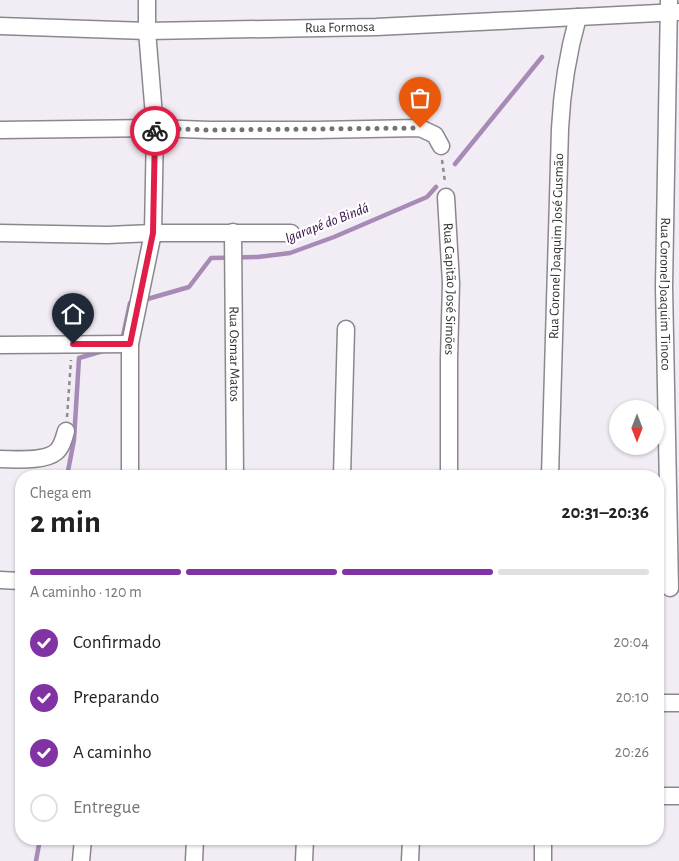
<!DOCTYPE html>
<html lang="pt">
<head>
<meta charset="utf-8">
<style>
  :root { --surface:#fff; --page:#f6f6f6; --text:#222; --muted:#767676; --line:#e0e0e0; --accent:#8132a3 }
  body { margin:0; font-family:"Alegreya Sans",sans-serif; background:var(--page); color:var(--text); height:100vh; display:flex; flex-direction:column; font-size:19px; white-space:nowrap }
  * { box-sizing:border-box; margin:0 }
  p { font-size:16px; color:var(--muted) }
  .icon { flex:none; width:28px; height:28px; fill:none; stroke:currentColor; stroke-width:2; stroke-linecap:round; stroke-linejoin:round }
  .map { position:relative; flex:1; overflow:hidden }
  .panel { position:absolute; left:15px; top:470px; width:649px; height:375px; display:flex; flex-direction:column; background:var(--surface); border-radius:20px; box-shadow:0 1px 4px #0004 }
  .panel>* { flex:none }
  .needle { width:32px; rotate:180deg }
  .fabs { position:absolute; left:609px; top:400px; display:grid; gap:10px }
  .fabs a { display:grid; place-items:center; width:55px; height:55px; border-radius:50%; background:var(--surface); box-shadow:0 1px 4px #0004; font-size:25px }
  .pin { position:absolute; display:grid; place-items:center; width:42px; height:42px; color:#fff; margin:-51px -21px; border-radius:50% 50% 50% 0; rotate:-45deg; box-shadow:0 0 5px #0007 }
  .pin .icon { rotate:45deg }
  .courier { position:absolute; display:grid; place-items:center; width:50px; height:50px; margin:-25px; border:4px solid #e11d48; border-radius:50%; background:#fff; color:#222; box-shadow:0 1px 6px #0007 }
  .head em { font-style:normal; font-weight:700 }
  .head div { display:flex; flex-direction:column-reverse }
  .head { display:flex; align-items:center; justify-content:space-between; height:85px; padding:0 15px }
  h1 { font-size:32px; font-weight:700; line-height:38px }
  .bar { display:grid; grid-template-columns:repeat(4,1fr); gap:8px 5px; align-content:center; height:60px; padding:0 15px }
  .bar i { height:6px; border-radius:4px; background:var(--line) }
  .bar .active { background:var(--accent) }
  .bar p { grid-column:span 4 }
  ol { padding:0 15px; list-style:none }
  li { display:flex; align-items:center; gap:15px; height:55px }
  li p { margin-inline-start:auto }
  li .icon { padding:5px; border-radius:50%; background:var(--accent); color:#fff; stroke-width:4 }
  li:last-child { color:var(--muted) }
  li i { width:28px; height:28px; border:2px solid var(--line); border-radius:50% }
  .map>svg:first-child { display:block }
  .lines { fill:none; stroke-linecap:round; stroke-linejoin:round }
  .stream { stroke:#a78bb6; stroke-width:4.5 }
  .street-casing { stroke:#8c878f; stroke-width:19 }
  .path { stroke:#8f8b91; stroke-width:2.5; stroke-dasharray:4 4; stroke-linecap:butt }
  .street { stroke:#fff; stroke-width:16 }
  .done { stroke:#757277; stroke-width:5; stroke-dasharray:0 9 }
  .route { stroke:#e11d48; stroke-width:6 }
  .labels { text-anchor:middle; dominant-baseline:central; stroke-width:4.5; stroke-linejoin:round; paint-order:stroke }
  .street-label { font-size:14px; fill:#323033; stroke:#fff }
  .water-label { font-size:15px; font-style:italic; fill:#3b144b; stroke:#fff }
</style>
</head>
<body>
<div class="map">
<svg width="679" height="861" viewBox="0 0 679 861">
  <rect width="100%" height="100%" fill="#f2ecf5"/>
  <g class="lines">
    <path class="stream" d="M455,164L542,57
      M144,300L189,287L211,258L258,257L290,253L334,237L427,197L436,187
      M123,336L130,303
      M67,476L74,440L79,358L103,351
      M36,861L40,839"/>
    <g class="street-casing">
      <g id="street">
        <path id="s1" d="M669,0L664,287L670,588"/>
        <path id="s2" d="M0,26L147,31L376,27L679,12"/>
        <path d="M0,130L155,128L209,130H316L420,128L435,135L441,146"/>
        <path id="s3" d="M446,197L451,283L449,359V476"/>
        <path id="s4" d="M233,232L235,476"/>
        <path d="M0,233L107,235L153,233H291"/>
        <path d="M0,345L130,344"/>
        <path d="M0,459C15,459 44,462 56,452C62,447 64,438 66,431"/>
        <path d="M130,476V344L153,233L155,128L147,31V0"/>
        <path d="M342,476L346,329"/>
        <path id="s5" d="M550,476L560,129C562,88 567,56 578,17"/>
        <path d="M0,580L21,581"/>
        <path d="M658,703H679"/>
        <path d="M658,796H679"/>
        <path d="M81,861L83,839"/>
        <path d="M194,861L195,839"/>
        <path d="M304,861L305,839"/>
        <path d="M410,861L411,839"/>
        <path d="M543,861V839"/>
      </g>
    </g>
    <path class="path" d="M442,160L445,182
      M67,417L71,360"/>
    <use href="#street" class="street"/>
  </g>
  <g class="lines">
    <path class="done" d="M155,131V128L209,130L420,128"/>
    <path class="route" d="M73,344H130L153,233L155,131"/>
  </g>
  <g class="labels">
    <g class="street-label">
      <text stroke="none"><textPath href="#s2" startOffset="340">Rua Formosa</textPath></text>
      <text stroke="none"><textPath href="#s5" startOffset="230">Rua Coronel Joaquim José Gusmão</textPath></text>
      <text stroke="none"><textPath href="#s3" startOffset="92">Rua Capitão José Simões</textPath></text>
      <text stroke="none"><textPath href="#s1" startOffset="294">Rua Coronel Joaquim Tinoco</textPath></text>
      <text stroke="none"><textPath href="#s4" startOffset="122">Rua Osmar Matos</textPath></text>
    </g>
    <g class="water-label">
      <text transform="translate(327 223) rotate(-21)">Igarapé do Bindá</text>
    </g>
  </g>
</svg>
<div class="fabs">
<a><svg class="needle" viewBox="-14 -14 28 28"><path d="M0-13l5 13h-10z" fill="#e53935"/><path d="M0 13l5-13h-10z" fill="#767676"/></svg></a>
</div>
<div class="pin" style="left:420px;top:128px;background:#ea580c"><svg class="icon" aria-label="bag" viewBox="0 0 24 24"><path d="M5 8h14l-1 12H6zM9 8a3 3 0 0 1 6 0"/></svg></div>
<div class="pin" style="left:73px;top:344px;background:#1f2937"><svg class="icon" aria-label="home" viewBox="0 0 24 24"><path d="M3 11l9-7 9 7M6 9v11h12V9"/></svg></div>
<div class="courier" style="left:155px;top:131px"><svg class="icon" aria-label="bike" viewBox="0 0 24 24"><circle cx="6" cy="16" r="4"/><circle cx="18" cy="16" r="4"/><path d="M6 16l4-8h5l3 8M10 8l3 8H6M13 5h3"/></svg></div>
<section class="panel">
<div class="head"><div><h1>2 min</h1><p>Chega em</p></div><em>20:31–20:36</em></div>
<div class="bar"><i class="active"></i><i class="active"></i><i class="active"></i><i></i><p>A caminho · 120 m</p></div>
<ol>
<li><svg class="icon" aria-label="check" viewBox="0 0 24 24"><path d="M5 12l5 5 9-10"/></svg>Confirmado<p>20:04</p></li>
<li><svg class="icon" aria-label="check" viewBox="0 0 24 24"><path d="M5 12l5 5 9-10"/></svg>Preparando<p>20:10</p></li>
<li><svg class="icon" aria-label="check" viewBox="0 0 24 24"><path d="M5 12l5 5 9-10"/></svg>A caminho<p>20:26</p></li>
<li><i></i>Entregue</li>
</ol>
</section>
</div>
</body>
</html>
